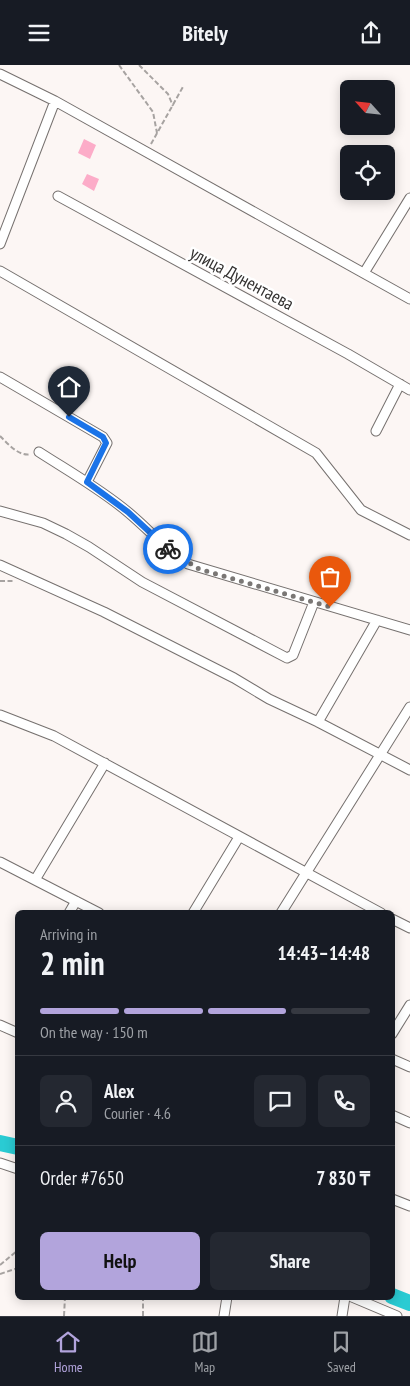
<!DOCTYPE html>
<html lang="en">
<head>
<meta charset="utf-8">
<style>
  :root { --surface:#171b24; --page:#242831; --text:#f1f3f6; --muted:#9ea1a6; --line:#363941; --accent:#b2a4dc }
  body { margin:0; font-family:"PT Sans Narrow",sans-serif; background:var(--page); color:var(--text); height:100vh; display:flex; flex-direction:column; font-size:19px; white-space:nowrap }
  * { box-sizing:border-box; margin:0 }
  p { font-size:16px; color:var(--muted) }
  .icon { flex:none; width:28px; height:28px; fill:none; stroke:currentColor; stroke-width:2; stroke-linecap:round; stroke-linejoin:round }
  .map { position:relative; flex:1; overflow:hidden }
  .sheet { position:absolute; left:15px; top:845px; width:380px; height:390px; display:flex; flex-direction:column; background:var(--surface); border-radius:8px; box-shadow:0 2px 12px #0003 }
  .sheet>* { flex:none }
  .needle { width:32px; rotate:297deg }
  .controls { position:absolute; left:340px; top:15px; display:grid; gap:10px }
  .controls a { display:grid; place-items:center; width:55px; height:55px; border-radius:8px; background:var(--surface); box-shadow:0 2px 12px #0003; font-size:25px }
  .pin { position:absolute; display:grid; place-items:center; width:42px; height:42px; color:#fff; margin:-51px -21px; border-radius:50% 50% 50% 0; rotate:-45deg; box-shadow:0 0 5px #0007 }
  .pin .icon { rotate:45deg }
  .courier { position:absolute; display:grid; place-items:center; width:50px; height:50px; margin:-25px; border:4px solid #1a73e8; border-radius:50%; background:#fff; color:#222; box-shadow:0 1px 6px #0007 }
  .summary em { font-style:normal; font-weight:700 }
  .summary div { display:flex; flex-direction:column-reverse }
  .summary { display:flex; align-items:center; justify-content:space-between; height:85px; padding:0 25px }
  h1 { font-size:32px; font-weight:700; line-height:38px }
  .bar { display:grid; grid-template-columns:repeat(4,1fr); gap:8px 5px; align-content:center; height:60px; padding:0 25px }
  .bar i { height:6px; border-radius:4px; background:var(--line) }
  .bar .on { background:var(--accent) }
  .bar p { grid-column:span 4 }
  .line { display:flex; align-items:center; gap:12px; padding:0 25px; border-top:1px solid var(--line) }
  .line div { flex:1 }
  .round { display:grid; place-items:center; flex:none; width:52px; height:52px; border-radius:8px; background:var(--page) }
  .primary-button { display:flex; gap:10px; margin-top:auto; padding:10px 25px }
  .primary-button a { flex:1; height:58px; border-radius:8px; background:var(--accent); color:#111; font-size:20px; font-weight:700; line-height:58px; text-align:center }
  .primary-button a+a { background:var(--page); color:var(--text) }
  header { display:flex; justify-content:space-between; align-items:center; height:65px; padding:0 25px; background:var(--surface); font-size:22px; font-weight:700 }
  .dock { display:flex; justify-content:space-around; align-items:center; height:70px; border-top:1px solid var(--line); background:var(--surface); font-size:14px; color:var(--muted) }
  .dock a { display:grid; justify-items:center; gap:2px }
  .dock .on { color:var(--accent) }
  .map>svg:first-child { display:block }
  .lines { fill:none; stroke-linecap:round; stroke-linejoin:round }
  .river { stroke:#2acbd3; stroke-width:16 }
  .building { fill:#fcacc8 }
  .minor-casing { stroke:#76716f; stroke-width:11 }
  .path { stroke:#a7a3a1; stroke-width:2; stroke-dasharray:5 2.5; stroke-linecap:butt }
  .minor { stroke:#fff; stroke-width:9 }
  .done { stroke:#7a7775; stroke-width:5; stroke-dasharray:0 9 }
  .route { stroke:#1a73e8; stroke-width:6 }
  .labels { text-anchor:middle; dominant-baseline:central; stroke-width:5; stroke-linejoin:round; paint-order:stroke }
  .street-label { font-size:18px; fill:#343231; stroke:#fff }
</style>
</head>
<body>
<header><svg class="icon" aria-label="menu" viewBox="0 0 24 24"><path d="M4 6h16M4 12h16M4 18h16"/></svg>Bitely<svg class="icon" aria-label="share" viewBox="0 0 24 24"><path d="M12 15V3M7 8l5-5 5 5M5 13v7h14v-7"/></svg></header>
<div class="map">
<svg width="410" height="1251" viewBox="0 0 410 1251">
  <rect width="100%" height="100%" fill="#fcf6f4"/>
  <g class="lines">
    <path class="river" d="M0,1078L18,1082
      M392,1231L410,1238"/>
  </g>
  <path class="building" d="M84,74L96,80L90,94L78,88Z
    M87,109L99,114L94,126L82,119Z"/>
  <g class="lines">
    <g class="minor-casing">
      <path id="minor" d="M0,9L55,36L410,234
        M58,131L348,289L410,325
        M0,179L55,36
        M0,206L316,388L361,445L410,470
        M364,208L410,133
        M0,312L103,372L107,378L87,417
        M376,366L400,319
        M39,387C70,407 102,425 129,448C149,465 166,484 188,499L410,565
        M0,446L43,458L66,469L89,482L142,517L287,593L293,590L314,537
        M0,500L104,547L234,613L269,634L318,657L410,705
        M0,650L54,671L381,848
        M318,657L377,555
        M0,797L99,848
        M35,815L105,698
        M69,848L76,836
        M193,848L239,772
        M281,848L410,642
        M392,854L410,863
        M0,960L18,968
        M392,969L410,940
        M392,994L410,1002
        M392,1050L410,1058
        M0,1098L18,1104
        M392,1134L410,1141
        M352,1232L397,1251
        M224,1251L227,1232
        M342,1251L345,1232"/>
    </g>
    <path class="path" d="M119,0L153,47L157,68
      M139,0L168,29L173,41
      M151,79L184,20
      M0,371C8,379 19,392 31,389
      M0,516H14
      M0,1200L18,1185
      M0,1209L18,1203
      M64,1251L65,1232
      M143,1251V1232"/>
    <use href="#minor" class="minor"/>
  </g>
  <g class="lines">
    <path class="done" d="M168,484L199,504L330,542"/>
    <path class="route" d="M69,352L103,372L106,378L87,417L128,447L168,484"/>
  </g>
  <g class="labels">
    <g class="street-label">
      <text transform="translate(242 213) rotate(28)">улица Дунентаева</text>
    </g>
  </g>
</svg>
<div class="controls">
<a><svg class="needle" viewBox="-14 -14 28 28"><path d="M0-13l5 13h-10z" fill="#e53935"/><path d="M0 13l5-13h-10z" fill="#9ea1a6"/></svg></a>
<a><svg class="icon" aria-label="locate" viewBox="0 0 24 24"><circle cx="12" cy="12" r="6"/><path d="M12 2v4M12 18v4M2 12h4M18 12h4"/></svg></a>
</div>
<div class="pin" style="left:330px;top:542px;background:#ea580c"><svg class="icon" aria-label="bag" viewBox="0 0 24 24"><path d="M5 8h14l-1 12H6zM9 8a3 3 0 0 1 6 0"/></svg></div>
<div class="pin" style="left:69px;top:352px;background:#1f2937"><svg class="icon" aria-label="home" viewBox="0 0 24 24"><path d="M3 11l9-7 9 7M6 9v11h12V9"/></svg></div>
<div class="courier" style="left:168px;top:484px"><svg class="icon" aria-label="bike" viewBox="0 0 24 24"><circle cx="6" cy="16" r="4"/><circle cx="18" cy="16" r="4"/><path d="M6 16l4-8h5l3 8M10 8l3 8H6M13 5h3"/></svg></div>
<section class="sheet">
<div class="summary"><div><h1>2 min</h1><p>Arriving in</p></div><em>14:43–14:48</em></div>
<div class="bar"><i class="on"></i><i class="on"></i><i class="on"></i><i></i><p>On the way · 150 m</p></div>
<div class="line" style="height:90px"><a class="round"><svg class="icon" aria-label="person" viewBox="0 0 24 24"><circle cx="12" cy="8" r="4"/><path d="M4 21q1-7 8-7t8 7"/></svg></a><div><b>Alex</b><p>Courier · 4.6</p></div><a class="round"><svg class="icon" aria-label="chat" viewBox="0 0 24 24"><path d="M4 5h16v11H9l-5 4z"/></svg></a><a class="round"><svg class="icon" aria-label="phone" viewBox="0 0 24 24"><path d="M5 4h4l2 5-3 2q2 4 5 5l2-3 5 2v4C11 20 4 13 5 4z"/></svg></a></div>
<div class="line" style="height:65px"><div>Order #7650</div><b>7 830 ₸</b></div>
<div class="primary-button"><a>Help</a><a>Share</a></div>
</section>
</div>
<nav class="dock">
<a class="on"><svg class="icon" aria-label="home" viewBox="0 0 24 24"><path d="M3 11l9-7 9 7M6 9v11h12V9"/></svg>Home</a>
<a><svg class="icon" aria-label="map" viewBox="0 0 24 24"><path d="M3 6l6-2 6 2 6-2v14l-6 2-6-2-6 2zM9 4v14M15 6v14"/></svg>Map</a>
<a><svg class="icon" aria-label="saved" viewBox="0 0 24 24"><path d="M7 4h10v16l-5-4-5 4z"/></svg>Saved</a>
</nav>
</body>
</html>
